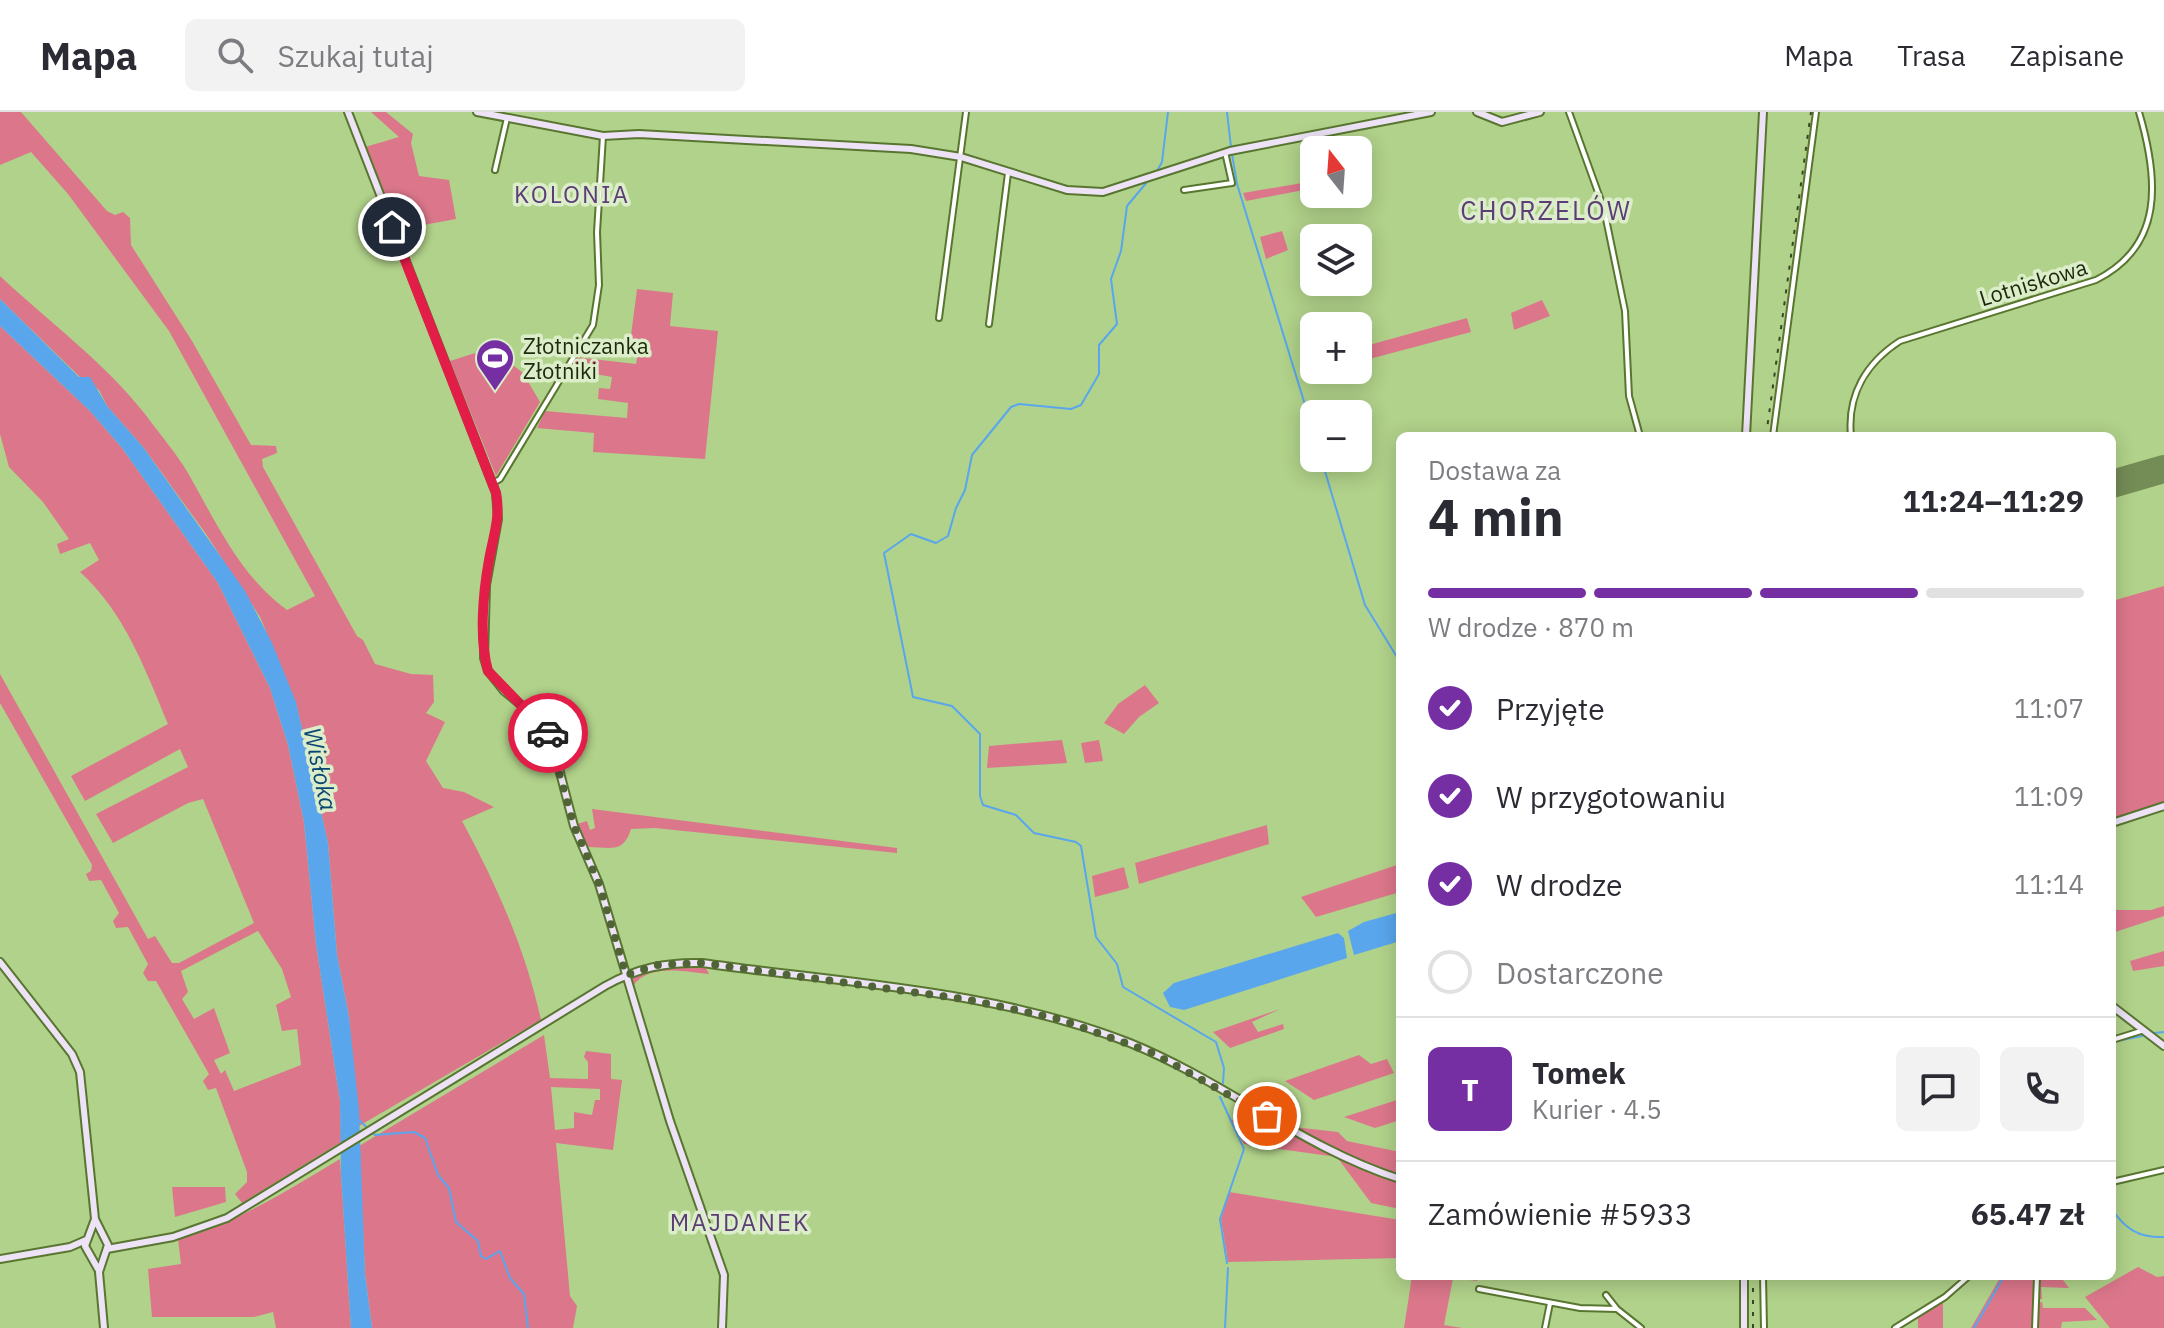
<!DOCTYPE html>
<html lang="pl">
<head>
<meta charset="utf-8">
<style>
  :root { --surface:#fff; --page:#f2f2f3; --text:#2b2b33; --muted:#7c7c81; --line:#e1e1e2; --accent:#752fa3 }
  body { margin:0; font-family:"IBM Plex Sans",sans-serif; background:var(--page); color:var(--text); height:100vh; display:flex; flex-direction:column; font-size:30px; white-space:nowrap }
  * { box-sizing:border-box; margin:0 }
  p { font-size:26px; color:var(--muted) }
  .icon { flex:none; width:44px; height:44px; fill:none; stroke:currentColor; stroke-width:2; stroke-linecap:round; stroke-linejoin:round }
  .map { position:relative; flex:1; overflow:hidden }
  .side { position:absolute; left:1396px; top:320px; width:720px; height:848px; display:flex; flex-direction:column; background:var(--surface); border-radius:12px; box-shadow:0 4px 20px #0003 }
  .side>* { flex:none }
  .needle { width:52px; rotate:343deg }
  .controls { position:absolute; left:1300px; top:24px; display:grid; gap:16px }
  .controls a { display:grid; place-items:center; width:72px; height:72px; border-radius:12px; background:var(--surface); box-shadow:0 4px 20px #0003; font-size:40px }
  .pin { position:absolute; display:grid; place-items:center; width:68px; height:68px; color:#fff; margin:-34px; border:4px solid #fff; border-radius:50%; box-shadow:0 2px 8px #0007 }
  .courier { position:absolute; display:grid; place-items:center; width:80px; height:80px; margin:-40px; border:6px solid #e11d48; border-radius:50%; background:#fff; color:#222; box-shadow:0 2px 10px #0007 }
  .overview em { font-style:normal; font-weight:800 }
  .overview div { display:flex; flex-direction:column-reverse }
  .overview { display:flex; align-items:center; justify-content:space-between; height:136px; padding:0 32px }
  h1 { font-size:52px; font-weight:800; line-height:60px }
  .bar { display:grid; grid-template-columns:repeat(4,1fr); gap:12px 8px; align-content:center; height:96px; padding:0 32px }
  .bar i { height:10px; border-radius:6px; background:var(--line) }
  .bar .on { background:var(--accent) }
  .bar p { grid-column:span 4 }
  .line { display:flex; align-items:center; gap:20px; padding:0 32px; border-top:2px solid var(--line) }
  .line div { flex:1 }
  .round { display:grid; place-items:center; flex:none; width:84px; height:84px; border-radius:12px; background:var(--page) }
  ol { padding:0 32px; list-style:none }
  li { display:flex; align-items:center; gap:24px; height:88px }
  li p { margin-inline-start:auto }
  li .icon { padding:8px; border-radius:50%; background:var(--accent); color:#fff; stroke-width:4 }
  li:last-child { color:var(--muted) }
  li i { width:44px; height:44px; border:4px solid var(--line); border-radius:50% }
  header { display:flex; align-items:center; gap:48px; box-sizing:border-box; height:112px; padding:0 40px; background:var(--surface); border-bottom:2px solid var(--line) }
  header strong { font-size:38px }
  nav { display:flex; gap:44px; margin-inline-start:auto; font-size:28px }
  .search { width:560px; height:72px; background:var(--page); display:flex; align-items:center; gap:20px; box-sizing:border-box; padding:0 28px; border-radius:12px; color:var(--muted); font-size:30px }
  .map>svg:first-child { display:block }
  .green { fill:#dc778b; fill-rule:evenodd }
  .water { fill:#59a6ed }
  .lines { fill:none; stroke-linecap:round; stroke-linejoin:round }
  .stream { stroke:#59a6ed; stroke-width:2 }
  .runway { stroke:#748c56; stroke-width:28 }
  .street-casing { stroke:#597630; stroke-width:8 }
  .secondary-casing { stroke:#597630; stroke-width:10 }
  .street { stroke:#fff; stroke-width:4 }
  .secondary { stroke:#ede2f6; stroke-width:6 }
  .rail { stroke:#384723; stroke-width:2; stroke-dasharray:4 8; stroke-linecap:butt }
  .done { stroke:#516438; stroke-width:8; stroke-dasharray:0 14.4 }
  .route { stroke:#e11d48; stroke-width:10 }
  .labels { text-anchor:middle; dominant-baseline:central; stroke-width:7; stroke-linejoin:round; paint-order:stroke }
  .street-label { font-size:22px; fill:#1d290c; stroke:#dbedc9 }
  .poi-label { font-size:22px; fill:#1d290c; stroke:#dbedc9; text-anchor:start }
  .neighbourhood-label { font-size:24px; letter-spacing:2px; fill:#5d3d77; stroke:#dbedc9 }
  .water-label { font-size:24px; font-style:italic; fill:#0b4573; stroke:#dbedc9 }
  .quarter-label { font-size:26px; letter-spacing:2px; fill:#5d3d77; stroke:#dbedc9 }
</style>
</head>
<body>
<header>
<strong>Mapa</strong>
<div class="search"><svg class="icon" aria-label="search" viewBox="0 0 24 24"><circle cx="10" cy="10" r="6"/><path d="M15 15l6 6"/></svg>Szukaj tutaj</div>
<nav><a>Mapa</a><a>Trasa</a><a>Zapisane</a></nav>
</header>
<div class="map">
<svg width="2164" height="1216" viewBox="0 0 2164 1216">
  <rect width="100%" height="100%" fill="#b1d28a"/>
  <path class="green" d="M0,0H21L107,99L115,103L123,100L130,106L131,133L192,229L251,333L276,334L277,341L262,347L263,355L357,524L363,528L375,552L411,562L433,563L434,590L426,601L445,610L426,649L443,676L464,680L494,695L462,709C497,774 525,836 541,908L359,1014L349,905L337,843L328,731L296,591L260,505L206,422L143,335L107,294L99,278L80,265L0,187V164C48,209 104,250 145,302C159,321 176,341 188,361C216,410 240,464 287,498L315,484L169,219L68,82L31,40L0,53Z
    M371,0H386L413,22L411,31L419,64L449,68L456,107L396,118L365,35L399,25Z
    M1314,69V76L1246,89L1243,81Z
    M1282,119L1288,138L1266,147L1260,125Z
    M637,177L673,181L670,214L718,219L705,347L593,340L594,321L537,316L545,299L627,306L628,291L598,287L599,276L610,277L612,265L567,257L575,245L636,252L638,241L629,239Z
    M1542,188L1550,204L1514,218L1511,201Z
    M1467,206L1471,220L1358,250V236Z
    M0,214L90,299L122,336L218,471L270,576L288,633L304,710L316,832L340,989L341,1030L242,1091L235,1082L247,1070V1060L216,976L208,978L203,969L209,962L156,869H148L143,861L148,852L128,815L116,816L113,809L119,801L101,768L89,769L86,762L91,759L92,753L0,591V562L148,827L155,824L172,851H179L254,811L203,687L188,691L113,731L96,702L188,655L180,637L85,689L71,664L168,612C145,557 125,501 80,460L99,448L90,431L60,442L57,432L69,427L43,390L9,355L0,322ZM258,819L282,857L291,885L276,893L282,919L297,917L301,953L234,979L225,958L221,962L214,948L230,941L214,896L194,907L182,887L188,880L181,859Z
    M491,236L523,261L540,290L496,364L450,249Z
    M2164,474V690L2112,707V489Z
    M1145,573L1159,591L1139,605L1124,622L1104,611L1118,592Z
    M1062,628L1067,651L987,656L989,634Z
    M1099,628L1103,649L1085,651L1081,631Z
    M592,697L897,736V741L655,716L631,717C623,742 611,735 588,735L577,712L587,709L590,718L595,716Z
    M1267,713L1269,732L1139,772L1135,751Z
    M1400,752V780L1316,805L1301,785Z
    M1124,755L1129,776L1095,785L1092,764Z
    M2164,794V804L2112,821V798H2151Z
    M2164,839V854L2133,859L2130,849Z
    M676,854H705L709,862C684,860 649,851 633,874L632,866L641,861Z
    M1280,897L1252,910L1258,920L1283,912L1284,917L1230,936L1213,920Z
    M544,923L550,966L588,967V950L584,945L586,939L611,942V967L622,968L613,1038L556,1031L570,1184L577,1194L573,1216H372L365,1162L359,1034ZM551,975L600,977V988H595L592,1003L574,1000V1016L555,1018Z
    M1359,943L1371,952L1387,947L1394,961L1314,988L1285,969Z
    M1400,987V1008L1375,1016L1344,1005Z
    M1231,1008L1338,1020L1347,1029L1400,1040V1097L1371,1091L1337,1045L1244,1032Z
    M340,1047L351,1216H276L273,1200L254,1205H152L148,1157L181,1152L178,1127C237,1111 288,1078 340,1047Z
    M172,1075H225L226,1090L175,1105Z
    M1229,1080L1400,1108V1146L1228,1150L1221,1107Z
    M2138,1155L2157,1165L2164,1164V1216H2110L2085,1185Z
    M1412,1164H1478L1477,1169L1453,1166L1444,1213L1462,1216H1404Z
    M2001,1164H2035L2033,1216H1971Z
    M2039,1164H2060L2069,1176L2041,1175L2042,1187H2038Z
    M1943,1188V1216H1918V1205Z
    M2042,1190L2043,1196H2085L2097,1208L2062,1210L2061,1216H2039L2038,1191Z"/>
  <path class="water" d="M0,187L79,265H90L107,294L143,335L245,479L272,531L296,590L328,731L337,843L349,905L359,998L365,1162L372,1216H351L341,1063L340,989L316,832L304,710L288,633L270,576L218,471L122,336L90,299L0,214Z
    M1400,800V829L1354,843L1348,819L1364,810Z
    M1338,821L1344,826L1347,846L1184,898L1170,895L1163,881L1174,871Z"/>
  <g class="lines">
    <path class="stream" d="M1227,0L1231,35
      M1232,42L1237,72L1314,322
      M1157,59L1162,50L1168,0
      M1147,70L1127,94L1121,139L1111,167L1117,212L1099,233V262L1081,293L1071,297L1019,292L1011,295L972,343L965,378L956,396L948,424L936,431L911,422L884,441L913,585L952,594L980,622V684L983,693L1016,703L1034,721L1076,730L1081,734L1096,825L1117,852L1123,875L1216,930L1224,956L1223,971
      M1321,346L1365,493L1400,550
      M2154,921L2164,920
      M2112,930L2142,924
      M1220,985L1244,1037L1220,1107L1227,1151
      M359,1008L375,1023L414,1020L425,1026L438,1063L449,1076L456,1110L478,1129L481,1144L486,1147L500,1139L510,1166L524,1182L528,1216
      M2155,1062L2164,1061
      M2112,1097C2125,1117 2139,1126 2164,1125
      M1225,1216L1228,1156
      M1974,1216L2004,1164"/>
    <path class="runway" d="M2112,372L2164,357"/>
    <g class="street-casing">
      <path id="street" d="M1569,0L1604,97L1625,199L1629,284L1640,324
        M495,58L507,6
        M1184,78L1232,71L1225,40
        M939,206L966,0
        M989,212L1008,61
        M1773,324L1816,0
        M1851,324C1847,283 1866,251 1900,229L2096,168C2164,134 2159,68 2139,0
        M493,371L500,367L593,213L599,173L597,120L603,24
        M2112,928L2144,918
        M2112,1070L2164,1058
        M1763,1164L1764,1216
        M1479,1177L1580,1196L1617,1197
        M1606,1183L1617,1197L1641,1216
        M1545,1216L1550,1191
        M1895,1216L1945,1185L1969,1164
        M2035,1216L2037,1164"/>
    </g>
    <g class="secondary-casing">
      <path id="secondary" d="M348,0L496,381L498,407L486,473L484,546L488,559L504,579L537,606L553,634L574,714L599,772L670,1009L724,1163L722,1216
        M477,0L603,24L639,22L911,37L961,45L1067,78L1103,80L1230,39L1431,0
        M1477,0L1502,10L1540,0
        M1746,324L1763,0
        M2112,711L2164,694
        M0,850L72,942L80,960L95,1107L108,1133L99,1160L104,1216
        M2112,894L2164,934
        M95,1107L85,1134L98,1157
        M107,1137L173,1125L227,1106L605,874C637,856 666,850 702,851C844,871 996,878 1130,931C1224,969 1303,1036 1400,1067
        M0,1147L70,1135L86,1128
        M1744,1164V1216"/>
    </g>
    <use href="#street" class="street"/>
    <use href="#secondary" class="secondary"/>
    <path class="rail" d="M1766,324L1811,0
      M1753,1164V1216"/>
  </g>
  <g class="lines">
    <path class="done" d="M548,621L574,714L599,772L626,863L658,853L702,851L970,888L1059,907L1153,941L1267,1004"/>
    <path class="route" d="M392,115L496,381C501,405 493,425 489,448C483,481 479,527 488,559L548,621"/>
  </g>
  <defs>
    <g id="stadium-pin" transform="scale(2)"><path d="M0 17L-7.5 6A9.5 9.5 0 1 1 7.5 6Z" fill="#752fa3" stroke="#dbedc9"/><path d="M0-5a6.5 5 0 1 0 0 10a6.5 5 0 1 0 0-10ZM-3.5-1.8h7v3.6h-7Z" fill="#fff"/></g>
  </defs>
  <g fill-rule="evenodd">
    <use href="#stadium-pin" x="495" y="246"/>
  </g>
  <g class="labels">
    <g class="street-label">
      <text transform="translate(2033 170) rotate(-17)">Lotniskowa</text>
    </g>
    <g class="poi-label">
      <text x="523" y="233">Złotniczanka<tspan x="523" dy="25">Złotniki</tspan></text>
    </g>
    <g class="neighbourhood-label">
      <text x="572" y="82">KOLONIA</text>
      <text x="740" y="1110">MAJDANEK</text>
    </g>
    <g class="water-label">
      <text transform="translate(321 657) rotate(78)">Wisłoka</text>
    </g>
    <g class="quarter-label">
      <text x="1546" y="98">CHORZELÓW</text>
    </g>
  </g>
</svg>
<div class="controls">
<a><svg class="needle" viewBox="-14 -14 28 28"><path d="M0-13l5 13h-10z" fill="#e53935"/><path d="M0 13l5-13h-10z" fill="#7c7c81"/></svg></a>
<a><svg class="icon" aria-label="layers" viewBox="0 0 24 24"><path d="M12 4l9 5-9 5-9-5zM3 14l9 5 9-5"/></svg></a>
<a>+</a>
<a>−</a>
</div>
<div class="pin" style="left:1267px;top:1004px;background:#ea580c"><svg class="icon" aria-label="bag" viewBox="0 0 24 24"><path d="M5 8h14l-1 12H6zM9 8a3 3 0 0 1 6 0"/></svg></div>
<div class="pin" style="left:392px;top:115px;background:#1f2937"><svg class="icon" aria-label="home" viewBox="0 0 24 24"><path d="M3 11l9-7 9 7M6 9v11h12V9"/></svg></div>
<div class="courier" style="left:548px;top:621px"><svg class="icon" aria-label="car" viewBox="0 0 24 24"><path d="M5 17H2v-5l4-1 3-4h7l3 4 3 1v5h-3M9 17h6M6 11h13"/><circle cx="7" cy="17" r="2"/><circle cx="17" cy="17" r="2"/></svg></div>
<section class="side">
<div class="overview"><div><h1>4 min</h1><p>Dostawa za</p></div><em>11:24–11:29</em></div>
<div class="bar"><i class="on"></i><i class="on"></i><i class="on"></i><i></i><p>W drodze · 870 m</p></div>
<ol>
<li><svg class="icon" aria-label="check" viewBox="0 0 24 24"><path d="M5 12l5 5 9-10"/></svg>Przyjęte<p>11:07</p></li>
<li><svg class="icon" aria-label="check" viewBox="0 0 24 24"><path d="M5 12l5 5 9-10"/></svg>W przygotowaniu<p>11:09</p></li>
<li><svg class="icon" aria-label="check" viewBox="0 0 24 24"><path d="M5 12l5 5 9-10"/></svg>W drodze<p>11:14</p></li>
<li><i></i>Dostarczone</li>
</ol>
<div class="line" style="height:144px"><b class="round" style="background:var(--accent);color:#fff">T</b><div><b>Tomek</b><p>Kurier · 4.5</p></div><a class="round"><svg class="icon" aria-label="chat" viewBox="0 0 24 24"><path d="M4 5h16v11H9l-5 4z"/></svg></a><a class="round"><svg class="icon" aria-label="phone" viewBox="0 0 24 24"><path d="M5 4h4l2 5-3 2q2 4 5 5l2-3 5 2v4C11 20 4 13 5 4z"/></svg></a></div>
<div class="line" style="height:104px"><div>Zamówienie #5933</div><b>65.47 zł</b></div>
</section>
</div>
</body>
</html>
